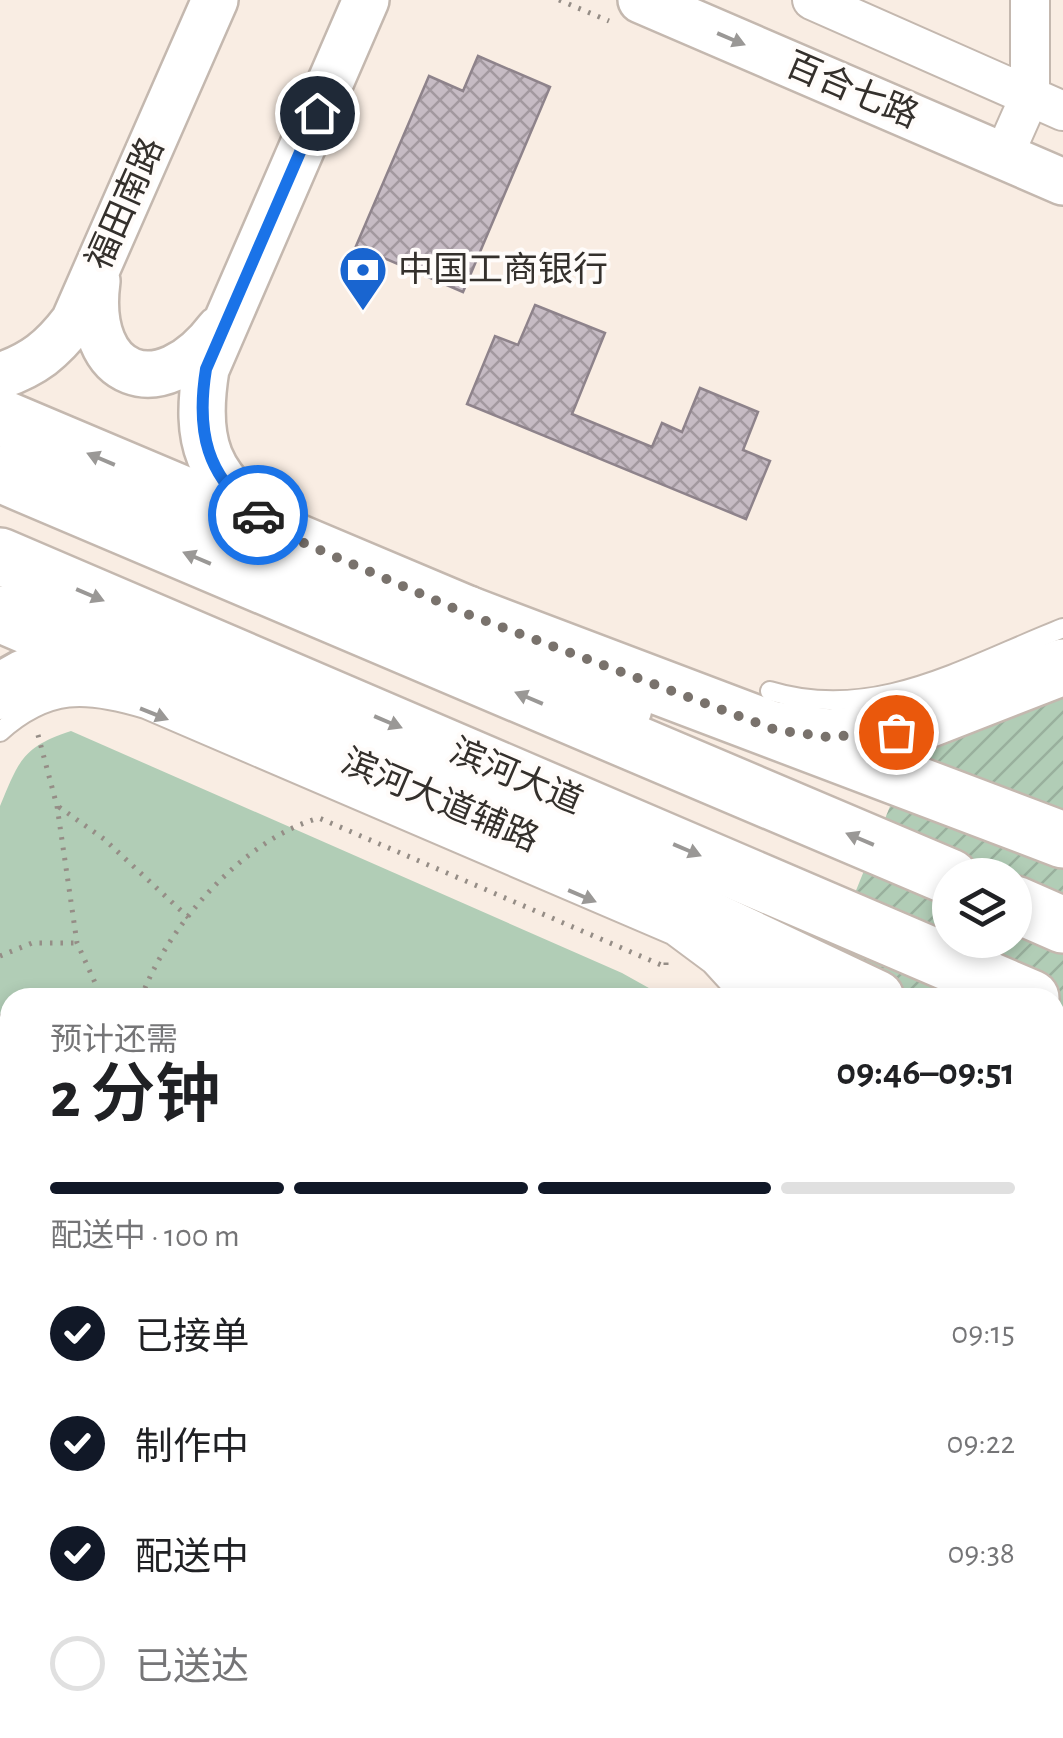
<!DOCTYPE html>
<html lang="zh">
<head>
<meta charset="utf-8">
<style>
  :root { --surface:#fff; --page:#f2f2f2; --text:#202124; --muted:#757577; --line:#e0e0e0; --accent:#111827 }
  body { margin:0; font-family:"Alegreya Sans","Noto Sans SC",sans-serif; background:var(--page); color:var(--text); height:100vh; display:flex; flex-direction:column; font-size:38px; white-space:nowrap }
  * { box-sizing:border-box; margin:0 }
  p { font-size:32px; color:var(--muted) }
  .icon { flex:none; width:55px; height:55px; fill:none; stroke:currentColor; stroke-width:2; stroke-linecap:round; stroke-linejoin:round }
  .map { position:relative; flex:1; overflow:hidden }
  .details { position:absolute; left:0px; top:988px; width:1065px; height:752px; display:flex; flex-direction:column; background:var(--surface); border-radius:30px 30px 0 0; box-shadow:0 5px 15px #0003 }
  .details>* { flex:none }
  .buttons { position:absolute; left:932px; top:858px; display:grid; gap:20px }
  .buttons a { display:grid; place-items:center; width:100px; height:100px; border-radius:50%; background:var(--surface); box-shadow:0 5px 15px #0003; font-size:50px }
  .pin { position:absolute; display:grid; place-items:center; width:85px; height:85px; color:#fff; margin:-42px; border:5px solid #fff; border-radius:50%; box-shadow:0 2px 10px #0007 }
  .courier { position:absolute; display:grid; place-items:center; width:100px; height:100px; margin:-50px; border:8px solid #1a73e8; border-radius:50%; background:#fff; color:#222; box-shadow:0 2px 12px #0007 }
  .headline em { font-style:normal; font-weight:600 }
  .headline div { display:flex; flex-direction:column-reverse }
  .headline { display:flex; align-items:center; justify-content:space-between; height:170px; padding:0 50px }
  h1 { font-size:65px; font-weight:600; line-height:75px }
  .bar { display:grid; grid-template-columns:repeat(4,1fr); gap:15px 10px; align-content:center; height:120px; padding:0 50px }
  .bar i { height:12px; border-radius:8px; background:var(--line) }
  .bar .active { background:var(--accent) }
  .bar p { grid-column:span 4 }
  ol { padding:0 50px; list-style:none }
  li { display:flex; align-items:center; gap:30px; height:110px }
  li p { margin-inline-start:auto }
  li .icon { padding:10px; border-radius:50%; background:var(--accent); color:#fff; stroke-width:4 }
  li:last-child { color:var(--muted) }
  li i { width:55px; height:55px; border:5px solid var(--line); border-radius:50% }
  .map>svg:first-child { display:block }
  .green { fill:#b1cdb6 }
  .garden { fill:url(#garden-furrows); fill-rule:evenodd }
  .building { fill:url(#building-cross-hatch); stroke:#8e838b; stroke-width:2.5 }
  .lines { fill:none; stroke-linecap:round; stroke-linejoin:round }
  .service-casing { stroke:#c4b8af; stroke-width:22 }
  .minor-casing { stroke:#c4b8af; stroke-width:42 }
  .tertiary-casing { stroke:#c4b8af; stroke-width:50 }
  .secondary-casing { stroke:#c4b8af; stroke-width:58 }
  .primary-casing { stroke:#c4b8af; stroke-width:60 }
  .trunk-casing { stroke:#c4b8af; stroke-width:60 }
  .path { stroke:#958d86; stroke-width:5; stroke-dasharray:2.5 8; stroke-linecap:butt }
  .service { stroke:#fff; stroke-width:18 }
  .minor { stroke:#fff; stroke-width:38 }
  .tertiary { stroke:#fff; stroke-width:45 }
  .secondary { stroke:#fff; stroke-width:52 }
  .primary { stroke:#fff; stroke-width:55 }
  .trunk { stroke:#fff; stroke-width:55 }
  .oneway { fill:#9a9896 }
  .done { stroke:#79726c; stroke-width:10; stroke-dasharray:0 18 }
  .route { stroke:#1a73e8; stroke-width:12 }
  .labels { text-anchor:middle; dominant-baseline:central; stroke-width:8; stroke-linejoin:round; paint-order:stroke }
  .street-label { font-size:35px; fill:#34302c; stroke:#fffcfa }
  .poi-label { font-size:35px; fill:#34302c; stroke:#fffcfa; text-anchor:start }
</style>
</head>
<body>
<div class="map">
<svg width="1063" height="1738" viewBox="0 0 1063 1738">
  <defs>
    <pattern id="garden-furrows" width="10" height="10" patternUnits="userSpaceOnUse" patternTransform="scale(2.5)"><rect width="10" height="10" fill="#b1cdb6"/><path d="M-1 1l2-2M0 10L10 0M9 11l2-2" fill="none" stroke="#99b09d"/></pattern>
    <pattern id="building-cross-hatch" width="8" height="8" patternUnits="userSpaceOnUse" patternTransform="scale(2.5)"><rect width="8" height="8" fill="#c6bbc4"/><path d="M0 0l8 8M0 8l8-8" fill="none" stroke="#a2989f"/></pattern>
  </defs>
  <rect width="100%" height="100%" fill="#f9ede3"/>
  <path class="green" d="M71,731L622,973L665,997L10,998V1730H1001L1004,1738H0V806C19,761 22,747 71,731Z"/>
  <path class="garden" d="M1063,689V1584L1055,1563V998H823L817,987L914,747ZM950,875H1015V940H950Z"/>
  <path class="building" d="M478,56L550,87L463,292L356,246L429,76L463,91Z
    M535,305L605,333L572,414L652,447L662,423L682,432L700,388L758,412L743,450L770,461L746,519L467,404L495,336L518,345Z"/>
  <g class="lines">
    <g class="service-casing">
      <path id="service" d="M770,691C875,723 966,666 1063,628
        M0,732C48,689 86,691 145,709L672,935L711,964L742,998
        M1055,1730L1058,1738"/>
    </g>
    <g class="minor-casing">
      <path id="minor" d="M812,0L1063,111
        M1003,157L1030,96V0"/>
    </g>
    <g class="tertiary-casing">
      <path id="tertiary" d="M641,0L1063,182
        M97,281C84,379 160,407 219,329
        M0,376C34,364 52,350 74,321L215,0
        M268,521C207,478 194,442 206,369L366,0"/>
    </g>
    <g class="secondary-casing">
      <path id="secondary" d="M0,693C35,660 82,662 126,667"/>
    </g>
    <g class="primary-casing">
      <path id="primary" d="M0,417L467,614L1063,840
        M0,614L671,901L876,998
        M1055,1082L1063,1086"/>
    </g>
    <g class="trunk-casing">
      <path id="trunk" d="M0,474L950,877
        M0,556L1031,998
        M467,614L624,708
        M776,730L828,737L896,732L1063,667
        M671,901L723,938L781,998
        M1015,904L1063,925
        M1055,1380L1063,1343
        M1055,1459L1063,1488
        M1055,1645L1063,1665"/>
    </g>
    <path class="path" d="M559,0L609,21
      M38,735L57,806L77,943L102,998
      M59,807L104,839L190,919
      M0,956L32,943H77
      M141,998C168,925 244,839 319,818L666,967V959
      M0,1014L10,1032
      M0,1363L10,1339
      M0,1725L10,1721
      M359,1730L371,1738
      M697,1730L698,1738
      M708,1738L718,1730"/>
    <use href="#service" class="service"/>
    <use href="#minor" class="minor"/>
    <use href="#tertiary" class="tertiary"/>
    <use href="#secondary" class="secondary"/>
    <use href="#primary" class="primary"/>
    <use href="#trunk" class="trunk"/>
  </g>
  <defs><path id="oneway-solid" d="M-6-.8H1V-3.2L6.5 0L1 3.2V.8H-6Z" transform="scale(2.5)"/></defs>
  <g class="oneway">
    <use href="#oneway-solid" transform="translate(731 39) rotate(23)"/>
    <use href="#oneway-solid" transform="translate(101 459) rotate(-157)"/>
    <use href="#oneway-solid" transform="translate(197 558) rotate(-157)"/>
    <use href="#oneway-solid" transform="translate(90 595) rotate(23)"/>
    <use href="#oneway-solid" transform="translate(529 698) rotate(-157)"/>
    <use href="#oneway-solid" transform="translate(154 714) rotate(22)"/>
    <use href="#oneway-solid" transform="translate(388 722) rotate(23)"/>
    <use href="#oneway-solid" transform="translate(860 839) rotate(-157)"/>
    <use href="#oneway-solid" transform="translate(687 850) rotate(23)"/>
    <use href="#oneway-solid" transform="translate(582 896) rotate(23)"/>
  </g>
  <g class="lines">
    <path class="done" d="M258,515L290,537L467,614L776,730L828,737L896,732"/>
    <path class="route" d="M258,515C206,477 196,431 206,369L317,113"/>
  </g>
  <defs>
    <g id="bank-pin" transform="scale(2.5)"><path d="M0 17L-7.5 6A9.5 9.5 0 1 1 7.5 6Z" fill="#1965d0" stroke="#fffcfa"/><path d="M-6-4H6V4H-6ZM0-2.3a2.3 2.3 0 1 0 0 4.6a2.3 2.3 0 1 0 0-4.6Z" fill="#fff"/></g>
  </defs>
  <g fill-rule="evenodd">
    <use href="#bank-pin" x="363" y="270"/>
  </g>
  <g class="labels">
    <g class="street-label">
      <text transform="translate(852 91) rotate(23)">百合七路</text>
      <text transform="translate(126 204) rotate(-66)">福田南路</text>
      <text transform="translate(516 777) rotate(23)">滨河大道</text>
      <text transform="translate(440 801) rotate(23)">滨河大道辅路</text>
    </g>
    <g class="poi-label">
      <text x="398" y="270">中国工商银行</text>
    </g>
  </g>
</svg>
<div class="buttons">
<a><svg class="icon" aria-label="layers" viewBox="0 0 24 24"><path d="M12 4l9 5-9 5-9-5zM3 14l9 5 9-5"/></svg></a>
</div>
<div class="pin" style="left:896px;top:732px;background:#ea580c"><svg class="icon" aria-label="bag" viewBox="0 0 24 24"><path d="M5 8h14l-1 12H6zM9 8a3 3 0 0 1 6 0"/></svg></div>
<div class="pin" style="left:317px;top:113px;background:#1f2937"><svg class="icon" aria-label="home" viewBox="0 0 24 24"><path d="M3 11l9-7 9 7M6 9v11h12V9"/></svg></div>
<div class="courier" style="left:258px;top:515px"><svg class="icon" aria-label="car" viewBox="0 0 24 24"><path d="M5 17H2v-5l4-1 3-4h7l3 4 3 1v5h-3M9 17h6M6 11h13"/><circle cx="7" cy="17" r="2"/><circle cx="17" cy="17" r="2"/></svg></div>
<section class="details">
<div class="headline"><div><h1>2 分钟</h1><p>预计还需</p></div><em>09:46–09:51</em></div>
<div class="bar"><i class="active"></i><i class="active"></i><i class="active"></i><i></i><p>配送中 · 100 m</p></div>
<ol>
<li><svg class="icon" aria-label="check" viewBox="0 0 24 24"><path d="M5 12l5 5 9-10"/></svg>已接单<p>09:15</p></li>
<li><svg class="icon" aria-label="check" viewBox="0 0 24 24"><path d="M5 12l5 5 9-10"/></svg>制作中<p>09:22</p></li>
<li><svg class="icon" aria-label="check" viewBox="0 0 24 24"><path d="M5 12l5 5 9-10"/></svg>配送中<p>09:38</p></li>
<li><i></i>已送达</li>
</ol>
</section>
</div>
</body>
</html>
